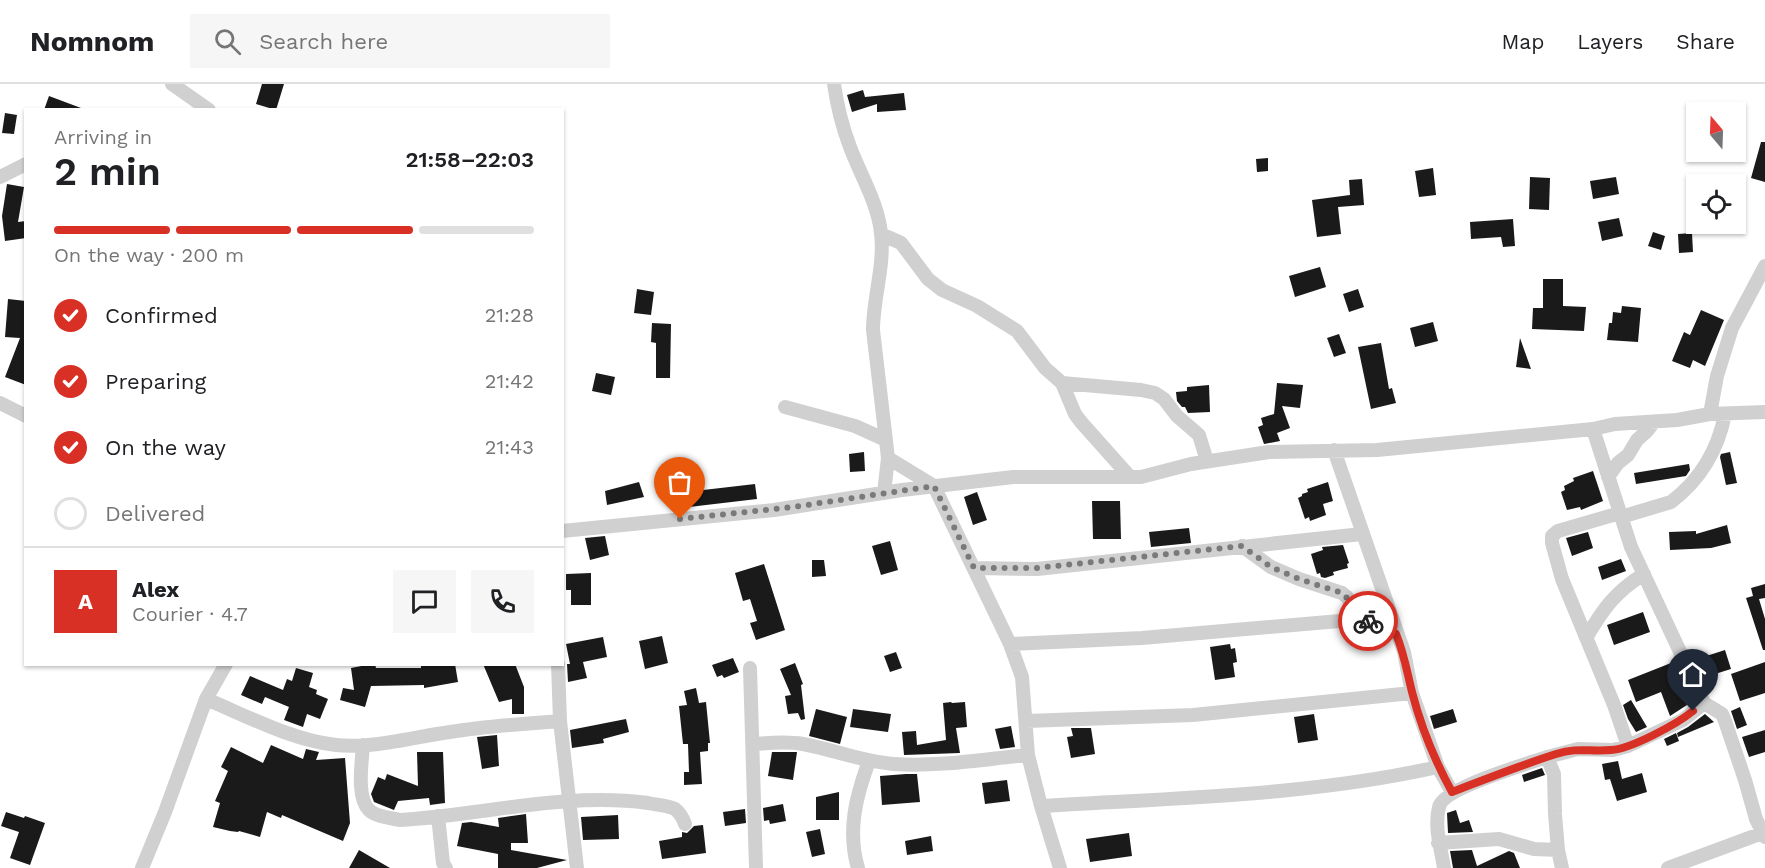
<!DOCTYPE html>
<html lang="en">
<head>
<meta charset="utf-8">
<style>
  :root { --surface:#fff; --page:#f6f6f6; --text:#202124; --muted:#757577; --line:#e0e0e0; --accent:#d93025 }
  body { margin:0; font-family:"Work Sans",sans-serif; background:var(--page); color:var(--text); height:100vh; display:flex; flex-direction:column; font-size:22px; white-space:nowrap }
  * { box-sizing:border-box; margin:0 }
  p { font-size:20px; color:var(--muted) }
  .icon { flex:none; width:33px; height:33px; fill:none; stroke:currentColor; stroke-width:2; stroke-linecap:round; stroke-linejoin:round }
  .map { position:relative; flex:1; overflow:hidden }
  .side { position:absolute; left:24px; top:24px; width:540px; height:558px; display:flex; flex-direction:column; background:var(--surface); border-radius:0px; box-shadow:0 2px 4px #0004 }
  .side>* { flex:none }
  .needle { width:39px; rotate:341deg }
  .buttons { position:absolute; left:1686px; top:18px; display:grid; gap:12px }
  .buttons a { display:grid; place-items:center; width:60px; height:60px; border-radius:0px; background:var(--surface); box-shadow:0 2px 4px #0004; font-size:30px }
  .pin { position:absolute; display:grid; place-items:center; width:51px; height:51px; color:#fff; margin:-62px -26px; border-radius:50% 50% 50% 0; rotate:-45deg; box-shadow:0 0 6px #0007 }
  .pin .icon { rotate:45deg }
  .courier { position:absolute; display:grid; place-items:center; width:60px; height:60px; margin:-30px; border:4px solid #d93025; border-radius:50%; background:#fff; color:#222; box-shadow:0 2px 8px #0007 }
  .headline em { font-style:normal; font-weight:600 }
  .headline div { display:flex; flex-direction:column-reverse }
  .headline { display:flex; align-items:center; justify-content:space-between; height:102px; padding:0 30px }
  h1 { font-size:39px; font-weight:600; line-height:45px }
  .bar { display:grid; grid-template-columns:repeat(4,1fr); gap:9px 6px; align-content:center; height:72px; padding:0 30px }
  .bar i { height:8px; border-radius:4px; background:var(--line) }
  .bar .active { background:var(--accent) }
  .bar p { grid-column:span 4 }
  .line { display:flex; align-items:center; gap:15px; padding:0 30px; border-top:2px solid var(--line) }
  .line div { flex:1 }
  .round { display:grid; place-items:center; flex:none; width:63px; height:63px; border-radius:0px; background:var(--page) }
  ol { padding:0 30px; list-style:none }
  li { display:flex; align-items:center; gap:18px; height:66px }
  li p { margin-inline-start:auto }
  li .icon { padding:6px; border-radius:50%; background:var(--accent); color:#fff; stroke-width:4 }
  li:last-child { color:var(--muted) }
  li i { width:33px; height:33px; border:3px solid var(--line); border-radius:50% }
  header { display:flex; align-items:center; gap:36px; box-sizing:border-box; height:84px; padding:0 30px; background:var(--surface); border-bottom:2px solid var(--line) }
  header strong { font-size:28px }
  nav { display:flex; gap:33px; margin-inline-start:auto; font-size:21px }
  .search { width:420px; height:54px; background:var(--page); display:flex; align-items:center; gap:15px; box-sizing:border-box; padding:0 21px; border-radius:0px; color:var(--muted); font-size:22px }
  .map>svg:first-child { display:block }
  .building { fill:#1a1a1a }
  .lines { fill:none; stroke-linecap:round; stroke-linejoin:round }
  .street { stroke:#d0d0d0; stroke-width:14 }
  .done { stroke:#7a7a7a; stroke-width:6; stroke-dasharray:0 10.8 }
  .route { stroke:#d93025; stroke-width:8 }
</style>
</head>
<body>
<header>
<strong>Nomnom</strong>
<div class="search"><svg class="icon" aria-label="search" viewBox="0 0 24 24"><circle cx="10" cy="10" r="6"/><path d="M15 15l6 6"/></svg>Search here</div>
<nav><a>Map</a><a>Layers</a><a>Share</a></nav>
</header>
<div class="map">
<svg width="1765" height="784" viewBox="0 0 1765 784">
  <rect width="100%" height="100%" fill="#fff"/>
  <path class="building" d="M262,0H284L276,26L256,20Z
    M863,6L865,13L904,9L906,26L877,28V20L852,28L847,11Z
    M49,12L81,24V26H44Z
    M5,29L17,31L14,50L2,49Z
    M1761,58H1765V98L1751,94Z
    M1268,74V87L1257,88L1256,75Z
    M1433,84L1436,111L1419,113L1415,87Z
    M1530,93L1550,94L1549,126L1529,125Z
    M1616,93L1619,110L1593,115L1590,97Z
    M1362,95L1364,121L1338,123L1341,150L1317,153L1312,116L1350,111L1349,96Z
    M7,100L24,103L18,138L26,137V154L5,157L2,132Z
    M1619,134L1623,152L1602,157L1598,138Z
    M1513,135L1515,162L1503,163L1501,153L1471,155L1470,138Z
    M1653,148L1665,152L1661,166L1648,162Z
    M1692,149L1693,168L1679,169L1678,150Z
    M1320,183L1326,203L1295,213L1289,192Z
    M1543,195H1563V222L1586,223L1584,247L1532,245L1533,224H1543Z
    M637,205L654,208L651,231L634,229Z
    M1358,205L1364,223L1349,228L1343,210Z
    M8,215L26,217V301L5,293L20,254L5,253Z
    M1622,222L1641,224L1638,258L1607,256L1609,239H1612L1613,228L1621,229Z
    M1701,226L1724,236L1705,282L1693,276L1690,284L1672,277L1684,248L1690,251Z
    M1433,238L1438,257L1415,263L1410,244Z
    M652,239L671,240L670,294H656V259L651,258Z
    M1339,250L1346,269L1334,273L1327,254Z
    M1520,254L1531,285L1516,283Z
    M1381,259L1389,305L1392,304L1396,319L1371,325L1358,263Z
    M596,289L615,293L611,311L592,307Z
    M1277,299L1303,301L1300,324L1282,322L1290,344L1277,349L1280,357L1264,360L1258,343L1263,341L1261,334L1274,330Z
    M1209,301L1210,328L1188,329L1185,323H1182L1177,317L1176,308L1187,307V303Z
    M864,368L865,387L850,388L849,370Z
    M1730,368L1737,399L1726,401L1720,373L1721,370Z
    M1689,380L1690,386L1686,392L1636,400L1634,389Z
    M1593,387L1603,417L1581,426L1580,423L1567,426L1561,408L1565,406L1564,402L1574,397L1573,394Z
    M639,398L644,413L607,421L605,407Z
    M1328,398L1333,417L1323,420L1326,431L1310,437L1309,433L1305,435L1298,414L1302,412V410L1308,408L1307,405Z
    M755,400L757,415L689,423L686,408Z
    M977,408L987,436L973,441L964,413Z
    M1092,417H1120L1121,455H1093Z
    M1727,441L1731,459L1711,464L1670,466L1669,448L1696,447V450Z
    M1189,444L1191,459L1151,463L1149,448Z
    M1588,448L1593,464L1572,472L1566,454Z
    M605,452L609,471L590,476L585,454Z
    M890,457L898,486L881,491L872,462Z
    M1343,461L1349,479L1347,480L1348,484L1333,488L1334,491L1325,494L1321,493L1320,489L1317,490L1311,470L1323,466L1322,463Z
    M1621,475L1626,487L1602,496L1598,483Z
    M812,476H824L826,492L812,493Z
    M764,480L785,546L756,556L750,539L757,537L750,515L743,517L735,489Z
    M591,489V521H571V506H566V490Z
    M1765,500V514L1759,515L1765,535V566H1763L1746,514L1753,512L1751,504Z
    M1643,528L1650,548L1614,561L1607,541Z
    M662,552L668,579L645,585L639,557Z
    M603,553L607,573L583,578L587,594L568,598L567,580H570L566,560Z
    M1230,560L1231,565L1235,564L1237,578L1233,579L1235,593L1215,596L1210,563Z
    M1725,566L1731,585L1702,594L1694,576Z
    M896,568L902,584L890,588L884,572Z
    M733,574L739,588L724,594L722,591L717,593L712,581Z
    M1765,578V609L1740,617L1731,590Z
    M795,579L803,600L801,601L805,635L801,636L798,629L788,630L785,612L791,611L780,585Z
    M1671,579L1672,583L1676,581L1685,600L1680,601L1687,621L1670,632L1661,608L1636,618L1628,596Z
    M372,580H375L376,584H421V580H455L458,598L424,604V601L371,602L365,623L340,616L343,604L354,606L351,584Z
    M483,580H515L524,603V630H512V615L499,618Z
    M296,584L313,589L309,603L317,606L316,610L328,615L320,635L307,630L303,643L284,636L289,623L265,613L262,620L241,611L250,592L283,606L287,595L292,597Z
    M696,604L699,619L706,618L710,659H708V667L700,668L702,700L684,701V688H689L688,660H683L679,622L687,621L684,607Z
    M1631,616L1647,643L1636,648L1628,635L1623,621Z
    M951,618L952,619L965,618L967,643L956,644L960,669L904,671L902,648L916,647L917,661L946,656L943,619Z
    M1740,623L1747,641L1737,645L1731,627Z
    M816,625L847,633L840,660L809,652Z
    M853,625L891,630L888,648L850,643Z
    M1453,625L1457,638L1434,645L1430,632Z
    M1314,630L1318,656L1298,659L1294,633Z
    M1705,630L1714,638L1678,653L1677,649L1688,643Z
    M626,635L629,648L603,655L604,659L572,664L570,646Z
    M1011,642L1015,663L1000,665L995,645Z
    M1071,644H1091L1095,670L1071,674L1067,653L1073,652Z
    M1765,646V668L1749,673L1742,653Z
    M1676,649L1679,657L1667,662L1664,655Z
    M497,651L499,682L482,685L477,653Z
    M271,661L303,675L306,665L319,668L316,676L345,674L350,739L343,757L282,731L281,734L267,728L260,753L239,747L238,748L230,747L213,743L220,719L215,717L228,687L221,683L231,663L263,679Z
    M417,668H443L445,719L430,721L429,714L398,717L394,726L374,718L371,710L378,693L385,696L387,690L418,702Z
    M772,668H797L793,696L768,692Z
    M1618,677L1622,695L1642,689L1647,708L1617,717L1610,695L1605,696L1602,680Z
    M1542,684L1545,691L1524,698L1522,691Z
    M906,690H917L920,718L882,721L880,692Z
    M1007,696L1010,717L985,720L982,699Z
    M839,708V736H816V713Z
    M783,720L786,737L770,740L769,736L764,737L763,724Z
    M745,725L746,739L725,742L723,728Z
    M1456,726L1460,739L1469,736L1473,748L1448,749L1447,729Z
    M6,728L24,734L25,732L45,739L30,781L10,774L19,748L1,742Z
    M526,730L528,759H511V766L567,776L537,784H498V770L457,762L462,739L471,738L499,743L498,734Z
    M618,731L619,755L583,756L581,733Z
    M703,741L706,769L662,775L659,757L682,753V748L687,749L694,742Z
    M820,745L825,770L812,773L806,748Z
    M1129,749L1132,772L1090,778L1086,755Z
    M931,752L933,767L907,771L905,757Z
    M359,766L390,784H349Z
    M1472,766L1477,782L1509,767L1514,769L1520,784H1453L1450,767Z"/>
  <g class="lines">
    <path class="street" d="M172,0L209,26
      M834,0C837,21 842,42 850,63C860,90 878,119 881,149C885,181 873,214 873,246L888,374L884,409
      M0,93L26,80
      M881,150L901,159L928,195L942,206L977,222L1017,247L1045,284L1062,299L1075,330L1081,338L1130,393
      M1062,299L1141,306L1155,309L1164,315L1177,332L1199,351L1207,377
      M0,319L26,332
      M785,323L855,342L886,356
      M1710,330L1717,292L1732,244L1765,182
      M1593,345L1631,463L1704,619L1722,630L1725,637L1745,696L1756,735L1765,753
      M1334,366L1404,568L1412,609L1438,683L1452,708
      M888,374L934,402L1010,560L1022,593L1028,671L1041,722L1060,784
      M1608,393L1618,379L1628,371L1637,356L1647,347L1654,338
      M1620,429L1558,447L1552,452V459L1562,495L1614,621L1628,662
      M1621,433L1671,418C1700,396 1718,366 1725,330
      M562,447L774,426L902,406L1013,393H1141L1191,380L1269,368L1377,366L1593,345L1615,340L1677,336L1710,330L1765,328
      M1242,462L1271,483L1299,495L1342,509L1347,513L1363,535L1396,550
      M974,484L1037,485L1362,450
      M1586,554C1603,525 1615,508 1644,490
      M1010,560L1142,554L1363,535
      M558,580L560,637L577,784
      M750,584L756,784
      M206,615C247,632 291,656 336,661C371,665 414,653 450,648C486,642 523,640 560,637
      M1026,637L1193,631L1412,609
      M753,660C770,659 786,657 803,660C835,666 860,677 894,680C939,683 984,675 1028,671
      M363,661C362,678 356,713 369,726C376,733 391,734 400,736C483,731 565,708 648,719C657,721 667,721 675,725C680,729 683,734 685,740
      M1041,722C1173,714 1308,712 1438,683
      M438,732L443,779L446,784
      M1438,759L1499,755L1534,765L1558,766
      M142,784L165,728L206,615L226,580
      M858,784C847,747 856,712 869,677
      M1444,784C1441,764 1434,744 1439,723C1443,704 1527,680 1547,673
      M1562,784L1558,766L1555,730L1554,690L1547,673L1578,665L1613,666L1628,662L1683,636L1704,619
      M1668,784L1765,748"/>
  </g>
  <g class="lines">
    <path class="done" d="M680,435L793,423L934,402L974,484H1037L1242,462L1271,483L1299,495L1342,509C1352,517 1355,532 1368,537"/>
    <path class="route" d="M1368,537L1396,550C1404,569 1407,588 1412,608C1421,643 1435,677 1452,708C1486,695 1521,681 1556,670C1578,663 1589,668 1611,666C1631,665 1677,640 1693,627"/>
  </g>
</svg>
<div class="buttons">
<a><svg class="needle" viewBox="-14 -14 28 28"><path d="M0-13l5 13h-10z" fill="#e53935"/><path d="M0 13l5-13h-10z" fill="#757577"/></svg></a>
<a><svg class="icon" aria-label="locate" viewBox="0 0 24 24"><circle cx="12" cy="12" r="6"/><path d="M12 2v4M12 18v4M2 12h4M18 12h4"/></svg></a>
</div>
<div class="pin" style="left:680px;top:435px;background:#ea580c"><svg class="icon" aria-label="bag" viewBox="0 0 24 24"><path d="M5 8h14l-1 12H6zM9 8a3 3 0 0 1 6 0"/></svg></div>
<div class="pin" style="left:1693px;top:627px;background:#1f2937"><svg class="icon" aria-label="home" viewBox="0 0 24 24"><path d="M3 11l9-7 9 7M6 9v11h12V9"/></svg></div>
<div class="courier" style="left:1368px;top:537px"><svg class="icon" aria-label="bike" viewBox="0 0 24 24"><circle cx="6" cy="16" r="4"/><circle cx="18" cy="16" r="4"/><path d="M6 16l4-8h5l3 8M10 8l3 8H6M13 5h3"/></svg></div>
<section class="side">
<div class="headline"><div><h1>2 min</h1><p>Arriving in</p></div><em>21:58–22:03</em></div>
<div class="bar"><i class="active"></i><i class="active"></i><i class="active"></i><i></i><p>On the way · 200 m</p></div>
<ol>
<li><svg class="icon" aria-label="check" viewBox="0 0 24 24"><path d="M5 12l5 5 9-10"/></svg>Confirmed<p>21:28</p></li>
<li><svg class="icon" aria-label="check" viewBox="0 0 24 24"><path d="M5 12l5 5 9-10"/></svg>Preparing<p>21:42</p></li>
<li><svg class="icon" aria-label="check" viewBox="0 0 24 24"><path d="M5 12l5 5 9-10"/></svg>On the way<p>21:43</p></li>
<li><i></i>Delivered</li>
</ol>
<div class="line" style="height:108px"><b class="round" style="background:var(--accent);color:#fff">A</b><div><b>Alex</b><p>Courier · 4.7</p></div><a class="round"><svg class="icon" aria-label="chat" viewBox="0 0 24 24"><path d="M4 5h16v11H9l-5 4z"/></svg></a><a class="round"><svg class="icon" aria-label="phone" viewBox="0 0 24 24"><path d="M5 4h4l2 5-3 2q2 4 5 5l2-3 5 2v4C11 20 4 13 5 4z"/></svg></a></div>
</section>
</div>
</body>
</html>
